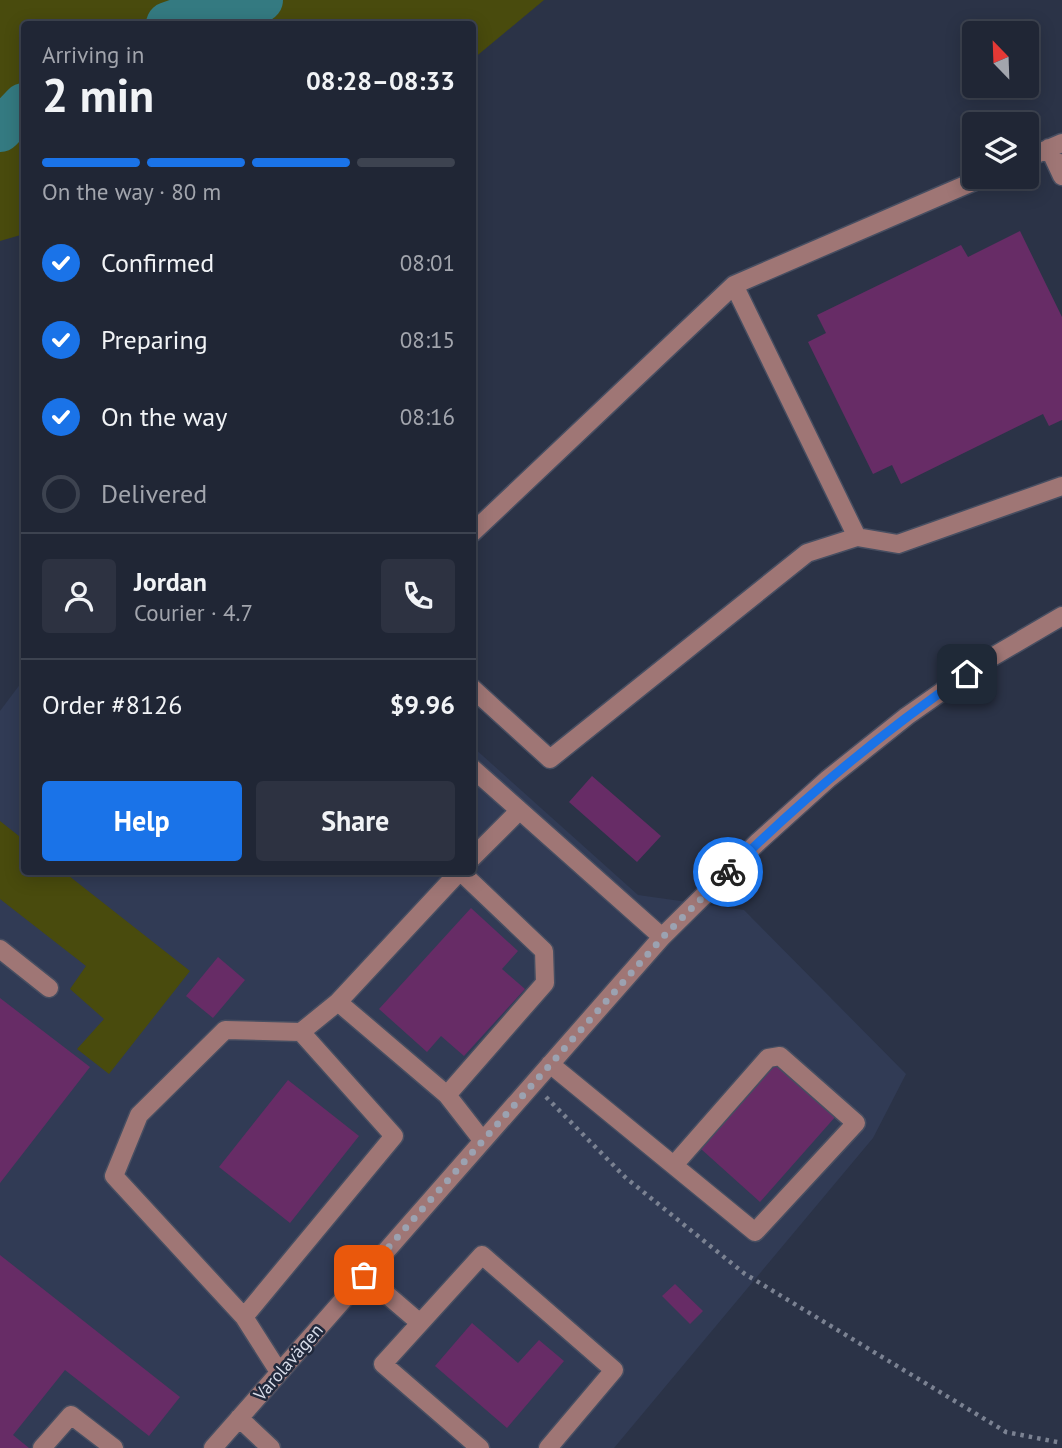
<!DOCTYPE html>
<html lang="en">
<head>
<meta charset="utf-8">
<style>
  :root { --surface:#202635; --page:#2d3241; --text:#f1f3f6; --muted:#a2a5ad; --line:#3d4350; --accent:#1a73e8 }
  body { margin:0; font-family:"PT Sans",sans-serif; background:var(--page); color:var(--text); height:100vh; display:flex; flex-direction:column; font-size:26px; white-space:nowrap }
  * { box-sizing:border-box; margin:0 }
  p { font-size:23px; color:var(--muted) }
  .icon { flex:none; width:38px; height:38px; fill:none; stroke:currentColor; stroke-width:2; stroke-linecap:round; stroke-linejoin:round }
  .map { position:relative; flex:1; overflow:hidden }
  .panel { position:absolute; left:21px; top:21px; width:455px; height:854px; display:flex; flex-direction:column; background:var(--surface); border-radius:7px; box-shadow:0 4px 18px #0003,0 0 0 2px var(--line) }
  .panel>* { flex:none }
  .needle { width:46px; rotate:337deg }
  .controls { position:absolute; left:962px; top:21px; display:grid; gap:14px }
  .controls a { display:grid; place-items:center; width:77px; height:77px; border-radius:7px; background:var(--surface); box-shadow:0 4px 18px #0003,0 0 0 2px var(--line); font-size:35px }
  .pin { position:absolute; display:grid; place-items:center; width:60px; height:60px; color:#fff; margin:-30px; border-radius:14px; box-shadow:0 4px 10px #0006 }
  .courier { position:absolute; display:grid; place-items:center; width:70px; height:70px; margin:-35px; border:5px solid #1a73e8; border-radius:50%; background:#fff; color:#222; box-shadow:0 2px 9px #0007 }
  .head em { font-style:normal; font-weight:700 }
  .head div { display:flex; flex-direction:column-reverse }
  .head { display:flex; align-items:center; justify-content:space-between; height:119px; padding:0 21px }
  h1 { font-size:46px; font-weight:700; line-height:52px }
  .bar { display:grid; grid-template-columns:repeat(4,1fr); gap:10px 7px; align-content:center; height:84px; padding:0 21px }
  .bar i { height:9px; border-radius:5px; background:var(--line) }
  .bar .selected { background:var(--accent) }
  .bar p { grid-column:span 4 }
  .line { display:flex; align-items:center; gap:18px; padding:0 21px; border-top:2px solid var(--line) }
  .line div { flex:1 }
  .round { display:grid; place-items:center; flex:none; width:74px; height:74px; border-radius:7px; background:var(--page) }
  ol { padding:0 21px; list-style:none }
  li { display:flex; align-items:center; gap:21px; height:77px }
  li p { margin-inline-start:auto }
  li .icon { padding:7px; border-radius:50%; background:var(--accent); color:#fff; stroke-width:4 }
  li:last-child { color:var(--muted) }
  li i { width:38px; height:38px; border:4px solid var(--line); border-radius:50% }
  .cta { display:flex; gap:14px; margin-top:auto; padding:14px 21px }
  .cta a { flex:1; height:80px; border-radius:7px; background:var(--accent); color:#fff; font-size:28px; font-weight:700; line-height:80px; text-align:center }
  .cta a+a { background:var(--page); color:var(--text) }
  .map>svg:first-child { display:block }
  .built { fill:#313b55 }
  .green { fill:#494b0d }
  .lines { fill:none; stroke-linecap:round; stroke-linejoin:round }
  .river { stroke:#347a81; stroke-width:44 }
  .building { fill:#672c66 }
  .minor-casing { stroke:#474e61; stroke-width:21 }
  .path { stroke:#7b8292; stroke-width:4.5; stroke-dasharray:3.5 5; stroke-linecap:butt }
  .minor { stroke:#9f7675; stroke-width:18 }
  .done { stroke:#9ba2b1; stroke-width:7; stroke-dasharray:0 12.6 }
  .route { stroke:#1a73e8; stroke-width:9 }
  .labels { text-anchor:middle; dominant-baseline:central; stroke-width:5; stroke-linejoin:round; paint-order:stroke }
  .street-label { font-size:18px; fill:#d8ddea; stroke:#21293c }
</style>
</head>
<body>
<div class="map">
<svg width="1062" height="1448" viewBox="0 0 1062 1448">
  <rect width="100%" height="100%" fill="#2b3347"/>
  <path class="built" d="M24,679V872H472L473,747L638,895L744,910L906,1074L873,1138L614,1448H0V711Z"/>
  <path class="green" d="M0,0H544L473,59L472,24H24V234L0,241Z
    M0,821L24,840V872H64L190,971L109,1074L77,1049L104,1019L70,989L86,966L0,899Z"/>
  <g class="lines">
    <path class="river" d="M168,24L220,5L261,0
      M0,130L24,105"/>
  </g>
  <path class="building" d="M1020,231L1062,317V420L1049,426L1043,414L901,484L892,465L873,474L808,342L826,333L817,315L961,245L968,257Z
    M592,776L661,836L637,862L569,802Z
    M471,908L518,951L502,969L525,989L464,1056L441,1036L427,1052L379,1009Z
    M218,957L245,980L213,1018L186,996Z
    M0,998L90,1067L0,1183Z
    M777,1063L836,1116L760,1202L701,1149Z
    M288,1080L359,1136L290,1223L219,1167Z
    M0,1255L180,1397L149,1436L65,1370L13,1435L29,1448H0Z
    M675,1284L703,1311L690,1324L662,1296Z
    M472,1323L518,1363L539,1340L564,1361L507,1428L435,1366Z"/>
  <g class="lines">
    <g class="minor-casing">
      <path id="minor" d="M1049,148L1062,176
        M1027,158L1062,143
        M734,285L857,537
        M472,533L734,285L984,177
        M472,688L550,759L807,553L857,537L898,544L1062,486
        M472,768L662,937
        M472,858L519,811
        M459,872L338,1002L447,1095L482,1140
        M0,949L49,988
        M550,1064L755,1232L856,1123L780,1056L768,1058L674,1165
        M447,1095L545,983L544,951L461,872
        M364,1275L420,1323
        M244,1317L394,1136L301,1032
        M279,1372L244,1317L114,1176L139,1115L225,1030L301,1032L338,1002
        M239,1418L271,1448
        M42,1448L71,1415L114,1448
        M213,1448L662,937L758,842L828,779L907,716L987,660L1062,616
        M480,1448L383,1364L482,1255L614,1370L548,1448"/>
    </g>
    <path class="path" d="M546,1097L626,1178L745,1274L1006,1432L1062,1443"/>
    <use href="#minor" class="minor"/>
  </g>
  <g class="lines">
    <path class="done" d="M364,1275L663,937L728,872"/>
    <path class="route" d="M728,872C802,799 881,733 967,674"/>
  </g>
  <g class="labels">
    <g class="street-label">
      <text transform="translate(288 1362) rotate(-49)">Varolavägen</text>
    </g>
  </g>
</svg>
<div class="controls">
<a><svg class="needle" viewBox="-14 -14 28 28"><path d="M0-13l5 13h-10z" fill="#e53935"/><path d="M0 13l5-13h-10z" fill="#a2a5ad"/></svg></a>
<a><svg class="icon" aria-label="layers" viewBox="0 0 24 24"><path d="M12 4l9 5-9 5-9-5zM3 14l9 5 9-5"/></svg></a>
</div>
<div class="pin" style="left:364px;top:1275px;background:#ea580c"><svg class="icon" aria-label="bag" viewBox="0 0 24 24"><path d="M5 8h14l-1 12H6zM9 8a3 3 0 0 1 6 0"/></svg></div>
<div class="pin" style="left:967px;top:674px;background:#1f2937"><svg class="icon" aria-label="home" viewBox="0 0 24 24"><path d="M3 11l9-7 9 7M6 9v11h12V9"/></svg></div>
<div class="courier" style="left:728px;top:872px"><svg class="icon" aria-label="bike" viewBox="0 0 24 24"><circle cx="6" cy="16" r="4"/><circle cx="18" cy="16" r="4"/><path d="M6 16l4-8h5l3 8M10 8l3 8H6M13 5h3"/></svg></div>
<section class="panel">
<div class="head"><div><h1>2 min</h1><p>Arriving in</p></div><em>08:28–08:33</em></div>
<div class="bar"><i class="selected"></i><i class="selected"></i><i class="selected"></i><i></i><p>On the way · 80 m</p></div>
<ol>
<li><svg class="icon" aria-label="check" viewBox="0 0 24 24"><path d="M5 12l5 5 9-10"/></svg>Confirmed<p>08:01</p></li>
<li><svg class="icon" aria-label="check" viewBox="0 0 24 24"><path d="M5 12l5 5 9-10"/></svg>Preparing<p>08:15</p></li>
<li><svg class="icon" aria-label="check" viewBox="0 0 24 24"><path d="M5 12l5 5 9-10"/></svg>On the way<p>08:16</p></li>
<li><i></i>Delivered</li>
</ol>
<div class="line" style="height:126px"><a class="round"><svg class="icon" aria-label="person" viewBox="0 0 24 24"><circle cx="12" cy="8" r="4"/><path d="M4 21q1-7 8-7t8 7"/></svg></a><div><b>Jordan</b><p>Courier · 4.7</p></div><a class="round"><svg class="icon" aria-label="phone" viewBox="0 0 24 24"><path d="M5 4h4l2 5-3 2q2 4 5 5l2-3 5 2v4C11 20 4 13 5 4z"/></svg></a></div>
<div class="line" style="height:91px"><div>Order #8126</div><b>$9.96</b></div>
<div class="cta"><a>Help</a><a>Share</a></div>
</section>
</div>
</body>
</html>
